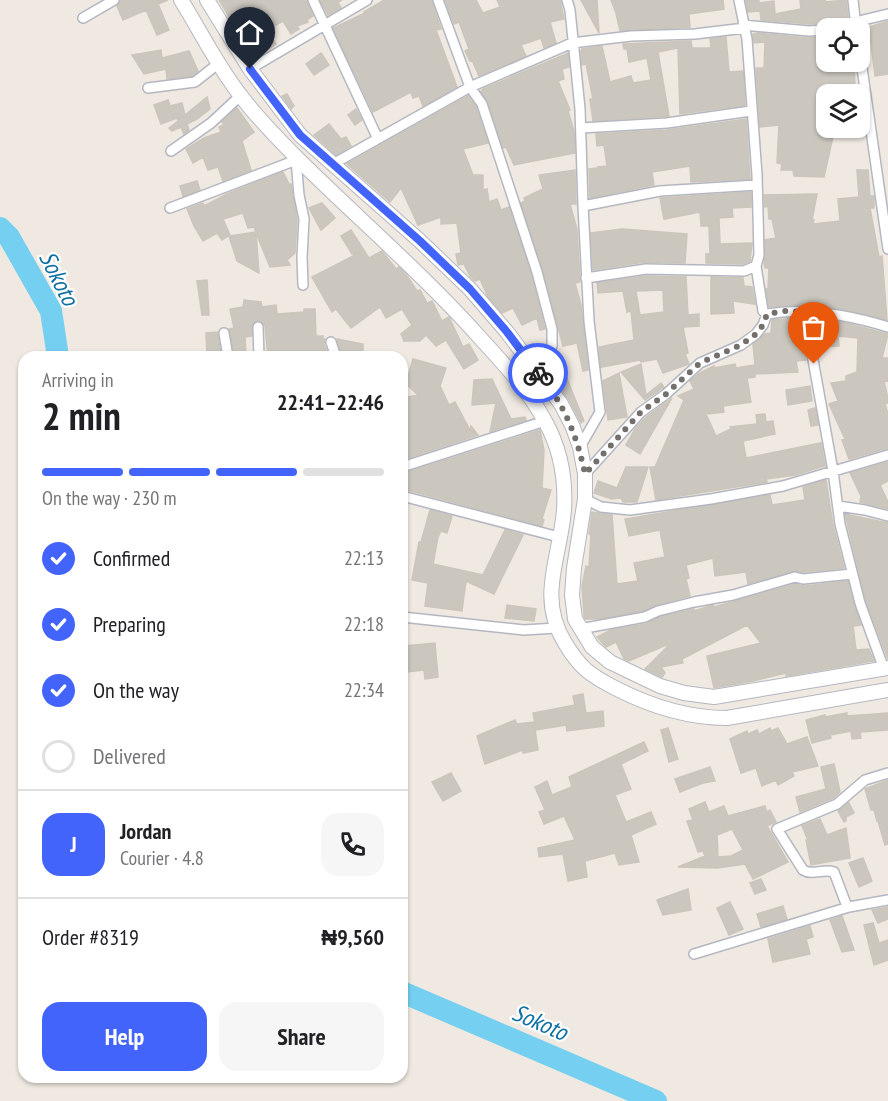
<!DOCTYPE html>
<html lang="en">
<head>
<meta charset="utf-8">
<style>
  :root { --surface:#fff; --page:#f6f6f6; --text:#202124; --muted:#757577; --line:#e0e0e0; --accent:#4264fb }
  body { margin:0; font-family:"PT Sans Narrow",sans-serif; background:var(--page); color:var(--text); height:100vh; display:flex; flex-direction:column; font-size:22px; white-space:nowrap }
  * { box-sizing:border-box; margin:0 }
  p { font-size:20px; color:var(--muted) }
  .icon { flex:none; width:33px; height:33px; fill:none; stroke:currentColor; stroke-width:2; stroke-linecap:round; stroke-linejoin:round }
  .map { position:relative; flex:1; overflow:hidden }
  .side { position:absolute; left:18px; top:351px; width:390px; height:732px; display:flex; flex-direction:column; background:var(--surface); border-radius:18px; box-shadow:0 2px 4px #0004 }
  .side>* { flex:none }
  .controls { position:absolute; left:816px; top:18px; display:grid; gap:12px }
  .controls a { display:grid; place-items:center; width:54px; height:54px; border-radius:12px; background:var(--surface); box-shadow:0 2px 4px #0004; font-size:30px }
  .pin { position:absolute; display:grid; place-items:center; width:51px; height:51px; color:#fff; margin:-62px -26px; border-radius:50% 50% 50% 0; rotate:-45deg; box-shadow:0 0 6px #0007 }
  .pin .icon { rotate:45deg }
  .courier { position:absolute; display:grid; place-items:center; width:60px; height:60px; margin:-30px; border:4px solid #4264fb; border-radius:50%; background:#fff; color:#222; box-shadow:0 2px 8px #0007 }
  .summary em { font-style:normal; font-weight:700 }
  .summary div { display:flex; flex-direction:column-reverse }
  .summary { display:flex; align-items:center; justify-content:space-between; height:102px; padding:0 24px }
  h1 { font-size:39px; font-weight:700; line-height:45px }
  .bar { display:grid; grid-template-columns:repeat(4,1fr); gap:9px 6px; align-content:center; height:72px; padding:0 24px }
  .bar i { height:8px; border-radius:4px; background:var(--line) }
  .bar .selected { background:var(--accent) }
  .bar p { grid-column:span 4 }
  .line { display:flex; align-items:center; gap:15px; padding:0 24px; border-top:2px solid var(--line) }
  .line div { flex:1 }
  .round { display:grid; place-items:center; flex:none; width:63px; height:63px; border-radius:18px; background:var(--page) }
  ol { padding:0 24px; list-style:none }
  li { display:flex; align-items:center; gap:18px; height:66px }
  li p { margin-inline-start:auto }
  li .icon { padding:6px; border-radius:50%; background:var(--accent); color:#fff; stroke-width:4 }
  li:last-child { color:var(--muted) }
  li i { width:33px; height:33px; border:3px solid var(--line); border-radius:50% }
  .primary-button { display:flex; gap:12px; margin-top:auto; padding:12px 24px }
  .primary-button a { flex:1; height:69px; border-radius:18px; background:var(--accent); color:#fff; font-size:24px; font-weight:700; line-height:69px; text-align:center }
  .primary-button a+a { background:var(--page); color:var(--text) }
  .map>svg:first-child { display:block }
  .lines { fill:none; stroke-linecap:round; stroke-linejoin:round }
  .river { stroke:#75cff0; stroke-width:22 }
  .building { fill:#cbc7bf; stroke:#cbc5ba; stroke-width:1.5; fill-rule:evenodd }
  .street-casing { stroke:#b4b7c1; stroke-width:12 }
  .secondary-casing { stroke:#b4b7c1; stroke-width:16 }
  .street { stroke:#fff; stroke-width:9 }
  .secondary { stroke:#fff; stroke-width:14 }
  .done { stroke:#726f6d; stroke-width:6; stroke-dasharray:0 10.8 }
  .route { stroke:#4264fb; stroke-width:8 }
  .labels { text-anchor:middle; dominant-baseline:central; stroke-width:4.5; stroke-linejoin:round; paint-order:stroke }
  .water-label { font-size:24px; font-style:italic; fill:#0d6fa3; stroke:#fff }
</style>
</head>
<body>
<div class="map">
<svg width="888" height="1101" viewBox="0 0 888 1101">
  <rect width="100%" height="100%" fill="#efe9e1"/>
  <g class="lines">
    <path class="river" d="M0,228L9,237L51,311L58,357
      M402,992L656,1101"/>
  </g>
  <path class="building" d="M121,0H168L158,4L169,30L157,35L146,10L123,20L117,6Z
    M219,0H306L313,16L307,20L308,22L297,26L299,29L291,34L283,21L267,30L276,44L254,59Z
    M320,0H342L338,2L341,8L328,15Z
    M384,0H431L441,29L436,30L457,87L423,106L419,96L413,98L411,92L373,112L333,28L365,13L364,12Z
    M445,0H476L483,13L500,7L497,0H560L564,19L550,22L556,43L544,48L541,38L521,45L526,56L479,76L472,60L470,61L465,51L469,49L459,22L454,24Z
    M581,0H597L599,33Z
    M611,0H723L724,9L689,14L690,27L620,31L616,13Z
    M746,0H759V3L774,1L775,14L801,9L800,0H825V2L846,0L848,18L827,20V24H809L761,20L760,11L748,12Z
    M888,21V74L875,76L869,27Z
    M758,33L808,38L826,37V62H854L855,87H852L850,94H826V130L834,132L824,177L794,176L793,170H781L782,164L777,163L779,125L760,127L756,68H764L765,42L754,43L753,34Z
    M726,37L729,72L743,71L745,105L680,114L678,48L658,52L669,116L593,121L590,99H593L586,64L582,65L581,51L582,49L602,46L610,82L631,76L633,83L651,80L647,58L629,62L627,49H624L623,44L691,41L692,48H711L710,39Z
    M161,50L162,58L189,51L198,71L192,76L167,79L166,69L144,74L132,55Z
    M321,53L329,65L314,75L306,64Z
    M568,53L569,67L562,69L564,79L558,81L570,110L568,111L574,131L575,153L514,165L506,147L503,148L488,102L481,91L483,89Z
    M287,94L294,106L291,109L282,96Z
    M468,96L476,107L488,143L463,149L473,175H483V190L487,189L489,202L497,199L501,210L509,207L531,274L545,329L540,330L537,318L522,325L513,308L502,313L488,297L480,279L475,281L470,276L464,264L458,265L456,254L461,253L457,223L441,224V217L418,225L401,188L390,202L347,164Z
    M207,97L210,109L197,119L187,124L189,130L184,134L181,127L172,131L169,128L178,121L177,118L161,124L154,105L168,100L170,106L182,103L185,115Z
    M237,108L254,132L242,141L251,170L223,181L218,167L208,170L203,157L193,163L186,149L204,138L221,132L219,127L224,125L222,122Z
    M356,109L362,120L355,125L348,115Z
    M746,119L750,179L691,182L690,166L652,172L654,185L590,198L589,169L597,168L599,170L598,167L607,166L604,145L597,146L596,134L667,130Z
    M329,124L341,139L346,137L351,146L336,155L314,135Z
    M575,170L576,204H570L577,229L580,282L575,283L581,305L588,370L583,371L577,343L563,346L543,270L521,203L525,201L524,198L543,189L539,175Z
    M857,170H868L870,196H874V208H870L879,257L882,256L887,320L829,307L797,305L769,307L766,289H768L769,268H765L764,263L765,240L776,238L772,219H769L768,206L765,207L764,195L817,194L812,220H814L813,224L840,221L838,199L859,197Z
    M283,172L289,184H291L297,220L295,253L287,260L290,265L270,267L256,233L259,273L237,261L229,236L256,232L254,227L248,228L243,213L223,219L230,235L222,240L217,233L203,241L194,226L187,209L203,203L204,206L227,194Z
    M197,181L200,190L183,196L180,186Z
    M751,192V207L732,208L733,217L719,218L720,244L752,243L750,261L743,264L706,263V254H710L709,226H701L700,212L664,219L660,198Z
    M322,203L335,218L321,230L309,208Z
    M622,229L687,234L685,263L645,262L593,270L591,233Z
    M351,230L369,258L382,251L396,269L399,267L408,277L417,291L420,290L427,303L432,301L442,321L449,317L463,347L469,344L478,360L464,369L446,340L436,346L426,335L420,341H404L401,334L412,325L402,309L386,318L380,307L351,328L336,309L332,312L312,277L359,253L352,254L341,236Z
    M646,276L686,277L688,315L699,314V326L683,327L688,353L685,354L689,364L663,373L657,359L641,362L640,360L601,367L599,347L634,340L631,311L627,312L623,291L598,293L597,283ZM663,290L664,312L640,315L636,291Z
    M711,277L743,278L744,286L752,287L755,304L733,301L734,313L711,314Z
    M207,280L209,315H202L197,281Z
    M244,300L261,302L262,307L276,305L277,314L304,312V309H315L316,336H323V339H325L324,344L329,357H268L265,326L258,320L252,324V336L245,337L246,357H235L229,329L234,328L230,309L243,307Z
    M802,318L806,360L796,361L798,372L755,374V377L747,378L751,402L723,406L724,412L706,414L716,436L731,429L730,427L757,424L756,415L765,414L766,422L773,421L775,434L743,441L746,458L821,443L825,466L795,475L766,479L767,482L656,500L650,467H655L684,400L678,396L694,389L690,381L700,373L714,366V368L735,364L736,368L755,365L753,344L765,334L771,333L772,320Z
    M815,319L842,322L888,334L882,358H888V381L884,382L888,398V403L885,404L888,414V448L849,459L842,440L845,439L829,404L838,401L831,383L846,381V376L857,372L858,338L838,336L839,346L818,347Z
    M217,332L221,354L207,355L206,333Z
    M337,339L363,344V357H343Z
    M413,359L446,368L440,386L449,405L455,402L470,430L471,426L478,435L402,460V398L418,395L406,384Z
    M641,364L646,395L661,383L664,387L645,400L621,372Z
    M619,373L627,417L608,420L603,381Z
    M565,374L584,421L581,423L569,400L553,379Z
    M492,379L511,419L525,417L526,420L490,432L496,403L472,405L474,380Z
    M810,386L812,401L788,405L786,390Z
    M672,398L640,454L626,445L635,429L646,417Z
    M815,408L818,425L811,426L808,410Z
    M540,430L544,450L542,488L551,490L542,519L544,520L542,526L403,489L402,474Z
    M888,462V481L880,485L888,502V509L860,502L861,496L850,473Z
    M626,467H648L637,502H623L621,498L612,499L594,493L598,481L617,488Z
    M826,480L833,525L844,568L803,572L793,571L748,584L746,572L715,576L713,558L686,565L689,578L686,579L690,596L656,605L643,611L599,619H585L584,616L582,586L586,566L589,567L591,535L589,534L592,512L612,515L617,584L638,581L634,563L665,557L660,530L629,536L625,519L770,495L772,505L805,500L803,487Z
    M430,510L452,516L447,533L441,531L438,537L433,564L483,575L505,530L523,535L494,594L466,581L462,611L425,606L428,583L412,580L419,542H421Z
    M845,514L888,523V659L866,601Z
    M848,581L861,625L853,626L856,650L869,649L874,661L786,676V673L753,681L714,688L707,656L761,643L747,625L682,659L683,663L661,667L665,673L662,677L645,669L671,643L629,661L624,659L616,642L606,647L597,637L611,630L646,624L660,617L694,609V611L713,605L714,607L795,584L804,586Z
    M507,605L536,609L534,621L505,618Z
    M435,643L438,677L425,679L424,670L407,672L404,646Z
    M583,694L586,713L603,711L604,726L567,731L566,725L536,730L533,713L575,705L573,696Z
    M847,713V716L888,713V730L860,732L861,738L852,739L851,731L830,735L831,738L812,743L806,720L825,715V717Z
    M515,720L517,724L534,722L538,750L523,753V750L485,764L477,736Z
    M668,728L678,759L669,762L661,730Z
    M770,728L771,731L778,728L787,744L807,737L818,766L792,772L794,776L778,785L776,780L762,786L756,768L741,773L730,739L747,731L748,734L757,730L759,734Z
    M644,742L648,751L621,764L631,789L615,795L626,822L651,812L656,824L631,835L639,862L619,865L615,853L585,861L587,877L568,881L563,854L539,857L538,848L575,840L564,816L544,824L539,812L545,810L535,787L547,781L552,795L572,787L569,777Z
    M834,764L840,792L833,798L800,812L796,797L826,789L821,767Z
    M710,767L715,781L703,783L680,792L675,779Z
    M451,773L461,791L443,801L432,782Z
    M888,780V844L885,845L878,821H877L874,810H871L865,789Z
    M705,802L709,812L724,806L728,816L765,806L767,812L770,810L776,822L767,826L788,862L753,879L745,864L717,868L678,867L705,856L703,851L698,852L687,821L693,820L689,809ZM732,829L743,850L731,856L718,857L717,835Z
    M849,803L854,813L846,817V821L844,822L838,811Z
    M820,819L827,835L846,828L850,858L811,865L806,840H808L802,826Z
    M863,858L872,881L859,887L849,863Z
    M761,879L766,890L755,894L750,883Z
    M688,889L691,910L663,915L657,900Z
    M730,902L743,929L729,935L717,908Z
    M783,906L787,919L761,927L757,914Z
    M888,907V919L878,923L872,910Z
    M842,916L854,950L842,952L830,920Z
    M873,923L879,943L888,940V960L874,965L864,925Z
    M810,926L813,937L806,939L810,954L773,962L768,939Z"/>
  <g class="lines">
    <g class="street-casing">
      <path id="street" d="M313,0L378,139
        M438,0L470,87L482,104L537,272L552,329V346L548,352L527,360
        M567,0L570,10L580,109L583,206L589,321L600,412L580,447
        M739,0L747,39L757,175L759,255L756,266L763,311L767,314
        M853,0L856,28
        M83,18L114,0
        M855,22L888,14
        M743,25L809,31L826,30
        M860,54L888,249
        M250,69L367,0
        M148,88L195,82L219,63
        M581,128L667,123L751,111
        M171,151L211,123L240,96
        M296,160L299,195L304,219L302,257L303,285
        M333,164L470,87L572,43L631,36L695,34L745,28
        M583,206L660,191L757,185
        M170,208L299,159
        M586,278L646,269L744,271L756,266
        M808,312L810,343L833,471L840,524L860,603L884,669
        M767,314C808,307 849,315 888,327
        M258,327L259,357
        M224,333L228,357
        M331,342L336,357
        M402,467L545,421
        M585,474L641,412L666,394L700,363L741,345L756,334L763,325L767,314
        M402,496L559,537
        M585,499L601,507L630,510L711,499L783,486L888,455
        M838,506L865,510L888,516
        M402,617L524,630L556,628
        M580,629L645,617L658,611L694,602L733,595L795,577L803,579L852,574
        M849,907L846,904L834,872C823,868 813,876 803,870L777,829L837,804L865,780L888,773
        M694,954L849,907L888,900"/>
    </g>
    <g class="secondary-casing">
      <path id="secondary" d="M181,0C201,32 218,67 241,96C258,119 280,141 300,161C361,221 425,276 482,340C505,365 528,390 545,421C560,448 566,479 564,510C560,559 537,597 565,643C580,668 590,675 615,688C650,706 687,718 727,718L888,690
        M207,0L250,69L300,135L420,241L470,289L507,332L561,404L572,425L580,447L585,474V499L574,568L572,595L575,619L592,647L610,662L660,686L684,693L714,697L888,668"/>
    </g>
    <use href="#street" class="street"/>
    <use href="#secondary" class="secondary"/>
  </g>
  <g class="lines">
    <path class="done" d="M538,373C564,403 577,436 585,474L641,412L666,394L700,363L741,345L756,334L763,325L767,314L785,311L808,312L814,364"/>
    <path class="route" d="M250,69L300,135L420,241L470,289L507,332L538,373"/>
  </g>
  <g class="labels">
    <g class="water-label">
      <text transform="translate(59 278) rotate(63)">Sokoto</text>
      <text transform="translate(540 1022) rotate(23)">Sokoto</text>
    </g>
  </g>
</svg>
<div class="controls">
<a><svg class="icon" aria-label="locate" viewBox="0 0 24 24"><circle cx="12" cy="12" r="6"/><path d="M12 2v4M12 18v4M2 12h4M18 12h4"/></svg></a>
<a><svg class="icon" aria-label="layers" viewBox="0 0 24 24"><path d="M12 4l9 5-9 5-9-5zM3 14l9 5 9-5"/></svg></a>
</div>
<div class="pin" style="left:814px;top:364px;background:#ea580c"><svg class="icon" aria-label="bag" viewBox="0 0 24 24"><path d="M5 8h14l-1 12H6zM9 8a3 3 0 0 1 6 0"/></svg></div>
<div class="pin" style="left:250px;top:69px;background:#1f2937"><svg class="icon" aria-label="home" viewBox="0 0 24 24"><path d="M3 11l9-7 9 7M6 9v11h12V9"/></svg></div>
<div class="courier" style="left:538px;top:373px"><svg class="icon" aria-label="bike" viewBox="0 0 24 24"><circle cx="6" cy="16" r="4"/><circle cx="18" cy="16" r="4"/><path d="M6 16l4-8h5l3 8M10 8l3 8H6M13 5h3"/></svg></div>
<section class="side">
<div class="summary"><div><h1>2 min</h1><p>Arriving in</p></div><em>22:41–22:46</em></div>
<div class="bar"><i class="selected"></i><i class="selected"></i><i class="selected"></i><i></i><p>On the way · 230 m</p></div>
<ol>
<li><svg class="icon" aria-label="check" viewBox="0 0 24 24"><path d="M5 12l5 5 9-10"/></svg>Confirmed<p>22:13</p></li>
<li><svg class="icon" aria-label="check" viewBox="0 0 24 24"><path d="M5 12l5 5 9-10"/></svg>Preparing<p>22:18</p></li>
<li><svg class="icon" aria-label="check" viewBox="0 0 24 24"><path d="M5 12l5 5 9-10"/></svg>On the way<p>22:34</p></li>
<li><i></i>Delivered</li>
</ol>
<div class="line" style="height:108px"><b class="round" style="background:var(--accent);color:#fff">J</b><div><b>Jordan</b><p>Courier · 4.8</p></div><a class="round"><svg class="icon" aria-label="phone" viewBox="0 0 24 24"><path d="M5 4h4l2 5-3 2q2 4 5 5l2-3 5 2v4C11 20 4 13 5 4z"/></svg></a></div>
<div class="line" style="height:78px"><div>Order #8319</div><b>₦9,560</b></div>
<div class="primary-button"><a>Help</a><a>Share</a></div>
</section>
</div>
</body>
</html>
